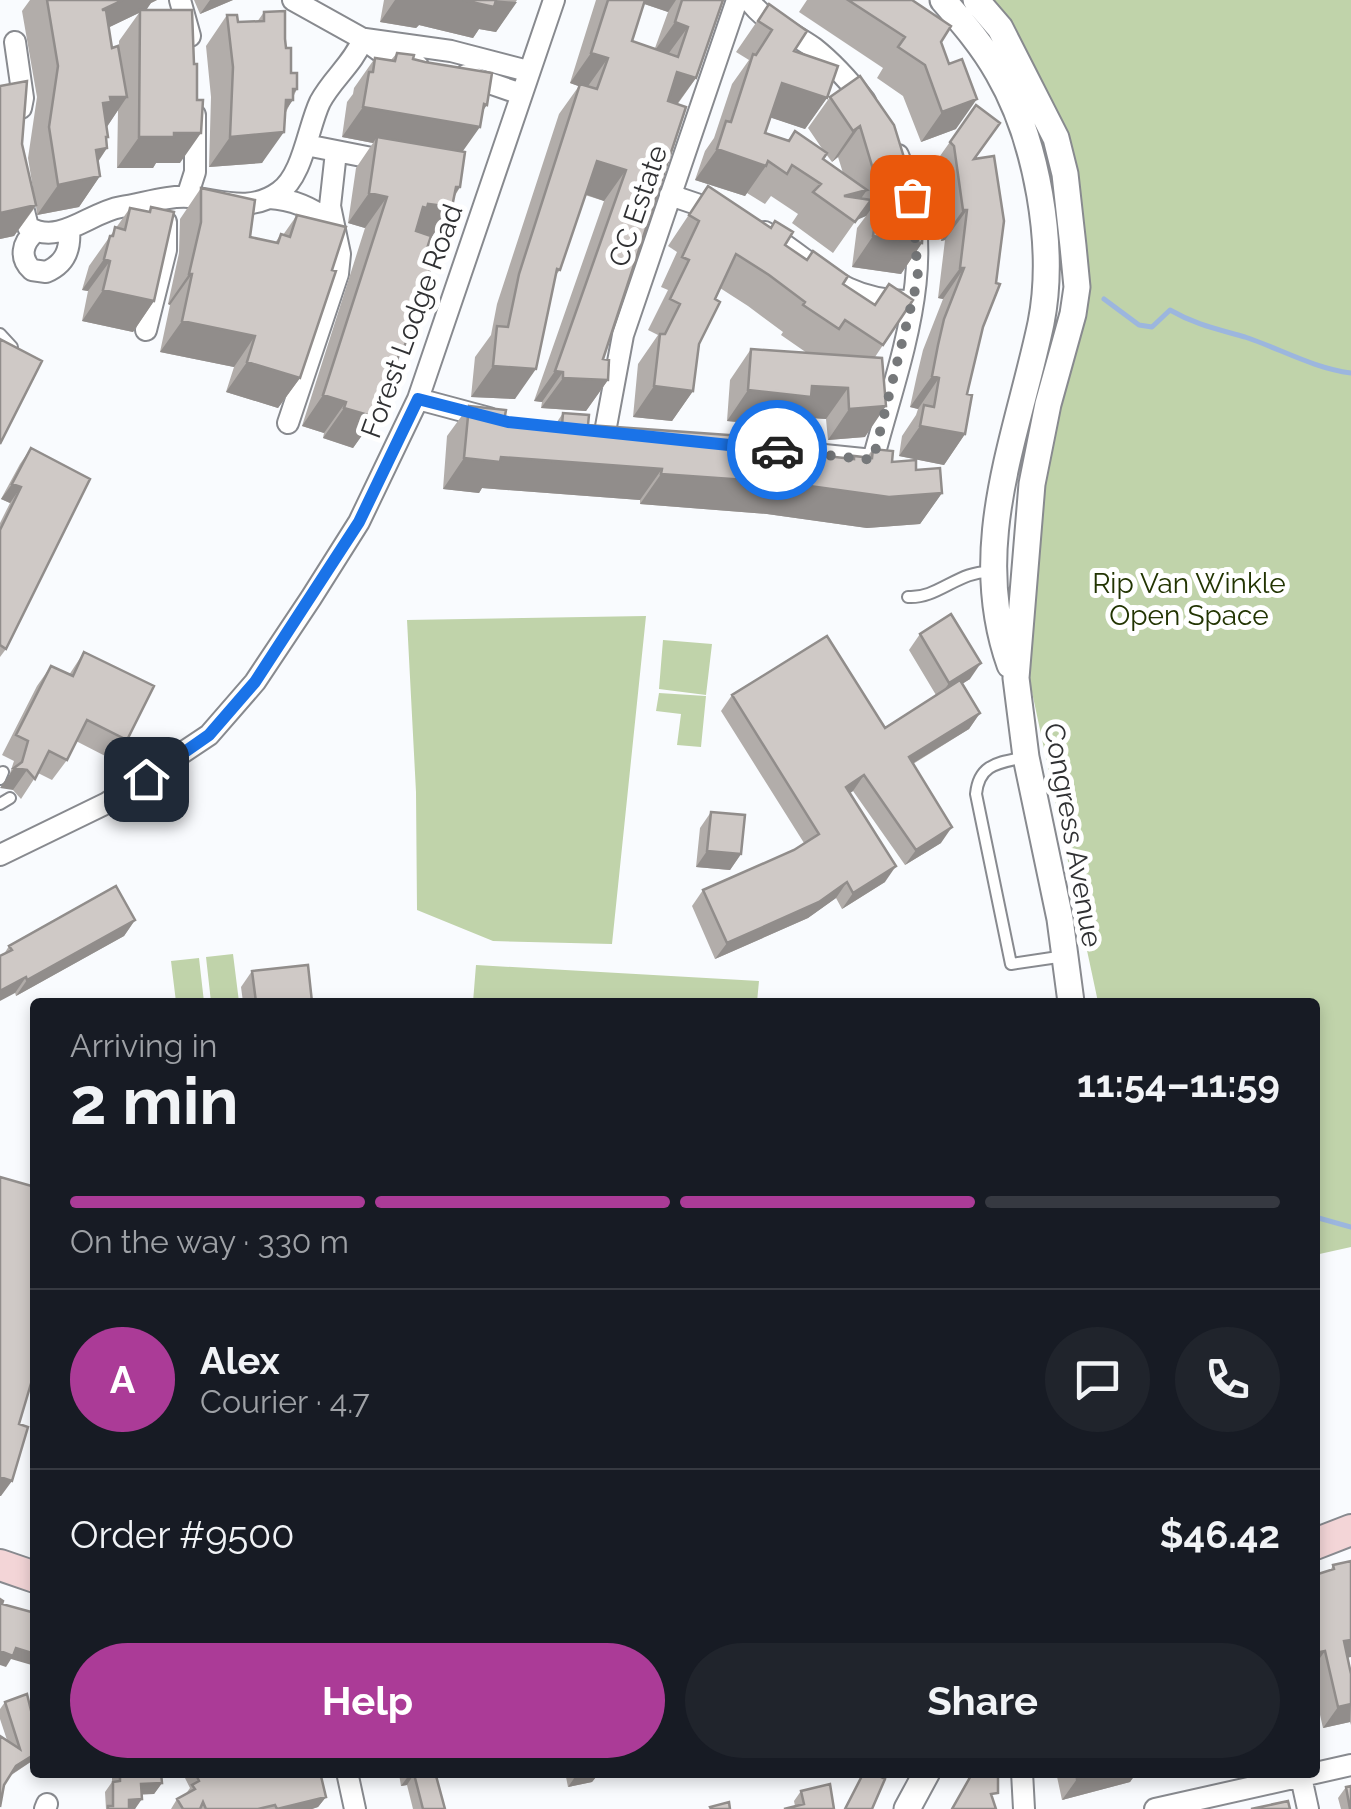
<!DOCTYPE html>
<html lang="en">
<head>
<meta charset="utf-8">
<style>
  :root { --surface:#171b24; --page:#20242c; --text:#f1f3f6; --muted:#9ea1a6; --line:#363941; --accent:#ab3b97 }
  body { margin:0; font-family:Raleway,sans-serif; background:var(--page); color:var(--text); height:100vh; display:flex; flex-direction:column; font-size:38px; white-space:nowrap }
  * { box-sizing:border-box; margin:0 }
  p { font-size:32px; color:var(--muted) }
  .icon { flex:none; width:55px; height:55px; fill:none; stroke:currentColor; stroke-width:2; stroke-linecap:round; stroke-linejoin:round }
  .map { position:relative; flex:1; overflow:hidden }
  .sheet { position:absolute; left:30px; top:998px; width:1290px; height:780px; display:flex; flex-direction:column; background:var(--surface); border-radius:10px; box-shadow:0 5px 15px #0003 }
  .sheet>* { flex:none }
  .pin { position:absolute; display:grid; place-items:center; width:85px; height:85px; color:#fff; margin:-42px; border-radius:20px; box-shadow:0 5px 15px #0006 }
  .courier { position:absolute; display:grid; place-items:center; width:100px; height:100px; margin:-50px; border:8px solid #1a73e8; border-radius:50%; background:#fff; color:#222; box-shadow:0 2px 12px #0007 }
  .headline em { font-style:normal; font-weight:700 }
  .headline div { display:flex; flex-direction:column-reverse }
  .headline { display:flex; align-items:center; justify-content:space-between; height:170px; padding:0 40px }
  h1 { font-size:65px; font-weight:700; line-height:75px }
  .bar { display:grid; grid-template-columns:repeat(4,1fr); gap:15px 10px; align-content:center; height:120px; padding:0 40px }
  .bar i { height:12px; border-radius:8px; background:var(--line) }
  .bar .current { background:var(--accent) }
  .bar p { grid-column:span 4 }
  .line { display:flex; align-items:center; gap:25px; padding:0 40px; border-top:2px solid var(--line) }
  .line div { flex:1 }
  .round { display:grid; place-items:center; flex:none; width:105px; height:105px; border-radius:52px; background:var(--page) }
  .cta { display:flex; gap:20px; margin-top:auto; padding:20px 40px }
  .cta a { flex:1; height:115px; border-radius:60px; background:var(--accent); color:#fff; font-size:40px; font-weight:700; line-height:115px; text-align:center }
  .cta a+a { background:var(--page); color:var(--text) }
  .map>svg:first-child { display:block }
  .green { fill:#c0d3aa }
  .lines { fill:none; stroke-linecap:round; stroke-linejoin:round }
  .stream { stroke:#9cb6de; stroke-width:5 }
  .service-casing { stroke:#888a8f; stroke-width:14 }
  .minor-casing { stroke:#888a8f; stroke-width:24 }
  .tertiary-casing { stroke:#888a8f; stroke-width:29 }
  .secondary-casing { stroke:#888a8f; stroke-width:34 }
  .service { stroke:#fff; stroke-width:10 }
  .minor { stroke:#fff; stroke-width:20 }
  .tertiary { stroke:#fff; stroke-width:25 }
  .secondary { stroke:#f3d5d7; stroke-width:30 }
  .wall { fill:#b2adaa; fill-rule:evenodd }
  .shaded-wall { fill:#918d8b }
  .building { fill:#cfc9c6; stroke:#918d8b; stroke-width:2.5 }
  .done { stroke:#76787a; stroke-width:10; stroke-dasharray:0 18 }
  .route { stroke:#1a73e8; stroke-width:12 }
  .labels { text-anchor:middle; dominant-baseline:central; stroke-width:10; stroke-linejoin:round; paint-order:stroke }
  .street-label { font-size:28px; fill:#303133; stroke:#fff }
  .park-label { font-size:28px; fill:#223402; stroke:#fff }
</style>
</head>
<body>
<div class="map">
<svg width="1351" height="1809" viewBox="0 0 1351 1809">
  <rect width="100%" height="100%" fill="#f9fbfe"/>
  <path class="green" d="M976,0H1351V1247L1315,1255V1002H1098L1029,678L1028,557L1073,314L1062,159Z
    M646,616L612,944L493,941L417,910L416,792L407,620Z
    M663,640L712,644L706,695L659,689Z
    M659,693L706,696L701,747L677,745L681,714L656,711Z
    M233,954L239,1002H211L206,957Z
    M199,958L204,1002H176L171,961Z
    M476,965L759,981L757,1002H473Z"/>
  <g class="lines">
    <path class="stream" d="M1104,299L1139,325L1152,327L1170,310C1196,325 1217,329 1245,337C1281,349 1313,368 1351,373
      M1315,1217L1351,1227"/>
    <g class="service-casing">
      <path id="service" d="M0,334L12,347
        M908,597C938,599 959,570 991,572
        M1025,757C998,763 979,764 976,794L1011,964L1065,956
        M0,779L3,772
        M0,804L10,798"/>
    </g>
    <g class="minor-casing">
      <path id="minor" d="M180,0L190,36
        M293,0L363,39L392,60L418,66
        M749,0C765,23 792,32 814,48C833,63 850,82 865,101
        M365,39L451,51L528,71
        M15,42L23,98L21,108
        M466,75L521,94
        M306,145L387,161
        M20,195L28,227C60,246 90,212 121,207C142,204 168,195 189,197C221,200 250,213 279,192C303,176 308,127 320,102C332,79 353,64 363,39
        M670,195L720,212
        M187,197L195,172V115
        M269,198C292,199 314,209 332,223
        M35,232C22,243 19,258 32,270L46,272C65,264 71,250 69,229
        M765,232C819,264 836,299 906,301
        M146,330L166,250V222
        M418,399L489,418
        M288,423L338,274L340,254L330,206L336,152
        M605,432L623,335L737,0
        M746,447L873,460C899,360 943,257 898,155
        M0,855L107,803L209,735L255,682L311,598L359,522L418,399L554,0
        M347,1772L355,1809
        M1022,1772L1024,1809
        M1301,1777L1308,1809
        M45,1809L47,1804
        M1155,1809L1351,1765"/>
    </g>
    <g class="tertiary-casing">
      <path id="tertiary" d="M943,0C963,23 983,46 998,73C1037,140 1056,247 1041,323C1017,437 968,547 1010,665
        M976,0L1000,28L1056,138L1065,174L1073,246L1077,287L1073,314L1048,404L1032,484L1016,678L1026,757L1060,919L1071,1002
        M907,1809L927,1772"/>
    </g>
    <g class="secondary-casing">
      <path id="secondary" d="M1315,1544L1351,1530
        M0,1565L35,1577"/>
    </g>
    <use href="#service" class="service"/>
    <use href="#minor" class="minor"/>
    <use href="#tertiary" class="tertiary"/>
    <use href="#secondary" class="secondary"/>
  </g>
  <path class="wall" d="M30,0H157L151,3L144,10L180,163H156L153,168H117L118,110L107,127V148L98,162L100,176L79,207L37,215L36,206L14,236L0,239V86L22,144L35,201L28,158L37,97L22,11ZM139,13L119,41V51L112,48L109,27Z
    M194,0H233L200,14Z
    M384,0H517L496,32L479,29L473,38L419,25L416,28L380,22Z
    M596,0H723L696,78L677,105L603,359L608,380L586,411L541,408L542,402L534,401L604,201L585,195L560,270L555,276L515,399L471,397L475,357L491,335L497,304L559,114L579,86L570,83ZM644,4L668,12L655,48L632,41Z
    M807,0H912L941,42L956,129L921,142L903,96L877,78L883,68L799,12Z
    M769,4L794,51L827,98L805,129L770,117L765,133L823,150L808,128L830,97L910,177L892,203L922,243L901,274L852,267L857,228L866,216L857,219L833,253L792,223L798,214L771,196L765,204L747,193L745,196L695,180L705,151L714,138L732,84L749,60L736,52ZM826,154L832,162L838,157L843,173L823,159Z
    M264,12L285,39L291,73L297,89L262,163L209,167L211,97L206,46L227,15L238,22H257Z
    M397,53L413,59L483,111L462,152L460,187L431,238L397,359L384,384L375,417L353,448L323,438L324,433L302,426L365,228L348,223L356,168L373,143L342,137L347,102L353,94L354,88L375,58L391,60Z
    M976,105L975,159L983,327L967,394L965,434L944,465L899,456L902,436L916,415L918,409L910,407L917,375L923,350L943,299L938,298L945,240L941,241L933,176L928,173Z
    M708,186L785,245L874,305L913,300L875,357L865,437L828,440L826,419L797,417L790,427L727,421L730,380L751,349L807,353L781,335L783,332L748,306L720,288L699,344L693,391L672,421L633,417L638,364L658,335L648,330L668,290L661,287L677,252L668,246Z
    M201,188L250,237L275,243L281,234L283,235L297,215L300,378L278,408L226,392L234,367L160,352L170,305L168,304L179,253L180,219Z
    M151,207L154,301L133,332L82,321L88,291L82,290L89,266L130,208L148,212Z
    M469,406L504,421L555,425L563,413L588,425L789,454L800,439L816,455L852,459L854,456L867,457L873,449L892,462L916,470L942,493L920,524L867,528L767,514L640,504V500L482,488L479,493L443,489L447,436Z
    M31,448L6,649L0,657V523L10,503L1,499L20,464Z
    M920,634L970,679L962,684L980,713L969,729L913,764L941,843L905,865L853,791L850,793L885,882L842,909L836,898L808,918L715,959L692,906L703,890L794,850L804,843L721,711L732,695L885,728L936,695L909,650Z
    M84,652L127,740L113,760L76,741L67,760L52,780L38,773L21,799L13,790L10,773L14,761L2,755L37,686L51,666L69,675Z
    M711,812L741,854L730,870L696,867L700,828Z
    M135,920L124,936L16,996L4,954L9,946Z
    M252,971L312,1002H243L241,987Z
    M1333,1565L1351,1674V1725L1350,1722L1323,1728L1315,1693V1575L1330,1571Z
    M5,1702L34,1723L35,1721V1759L10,1776L7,1740L0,1719V1709Z
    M112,1772H161L162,1783L154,1794H142L135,1809H106L105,1792L112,1782Z
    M189,1772H320L326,1797L318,1807L312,1809H171L177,1799L185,1795L190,1788L185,1778Z
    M389,1772H435L445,1809H413L407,1785L401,1786L399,1774L389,1776Z
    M565,1772H614L596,1777L592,1782L568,1787Z
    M1056,1772H1137L1130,1782L1062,1800Z
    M1346,1787L1351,1809H1341L1338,1798Z
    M801,1791L834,1809L795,1806L794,1801Z"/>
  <path class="shaded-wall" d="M123,0H157L151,3L147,9L81,41L102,10Z
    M210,0H233L200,14Z
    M395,0H494L517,2L496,32L479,29L473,38L419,25L416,28L380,22Z
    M633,0H676L668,12Z
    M675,22L688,27L666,57L653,53Z
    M591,53L608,58L586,89L570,83Z
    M677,72L696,78L674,108L656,102Z
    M782,83L827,98L805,129L760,114Z
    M293,89H297L289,100H293L272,130L264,131Z
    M110,97H127L106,128L103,103Z
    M977,99L956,129L921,142L942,112Z
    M487,105L472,126L480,127L458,158L377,137L373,143L342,137L363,107Z
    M860,126L838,157L832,162L853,131Z
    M284,132L262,163L209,167L230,137Z
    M174,133H201L180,163H156L153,168H117L139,137Z
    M106,137H108L99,150L107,148L86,179L75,181Z
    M717,149L766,166L745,196L695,180Z
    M597,161L626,170L604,201L576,191Z
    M100,176L79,207L37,215L58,185Z
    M910,177L888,208L879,198L866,216L857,220L879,189Z
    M456,187H460L446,207H452L431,238L408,235L423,207Z
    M867,190L848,217L844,196Z
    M369,193L387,197L365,228L348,223Z
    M36,205L14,236L0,239V213Z
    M963,210H967L945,240L941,241Z
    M873,236L922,243L901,274L852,267Z
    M104,259L110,261L88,291L82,290Z
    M960,268H964L943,299L938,298Z
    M189,274H192L170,305L168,304Z
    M103,290L154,301L133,332L82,321Z
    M182,321L255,336L234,367L160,352Z
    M400,351H403L390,370L394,371L372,401L368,400Z
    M247,362L300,378L278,408L226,392Z
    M493,366L536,369L515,399L471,397Z
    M555,371L563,372L542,402L534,401Z
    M932,376L939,378L918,409L910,407Z
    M563,378L608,380L586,411L541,408Z
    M654,386L693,391L672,421L633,417Z
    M812,386L848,388L826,419L797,417L790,427L727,421L748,390Z
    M323,395L346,402L324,433L302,426Z
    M886,406L865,437L828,440L849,409Z
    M344,408L375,417L353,448L323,438Z
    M920,426L965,434L944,465L899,456Z
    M501,457L662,469L640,500L482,488L479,493L443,489L464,458Z
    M661,474L942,493L920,524L867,528L767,514L640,504Z
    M12,484L21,487L10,503L1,499Z
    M981,663L970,679L938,699L949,683Z
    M980,713L969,729L897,773L909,757Z
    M14,768L27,770L13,790L0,788Z
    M864,775L853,791L835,803L846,787Z
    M952,827L941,843L905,865L916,850Z
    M707,851L741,854L730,870L696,867Z
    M896,866L885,882L842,909L853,893Z
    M847,882L836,898L808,918L715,959L727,943Z
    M135,920L124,936L16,996L27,980Z
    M26,977L15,993L0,1001V991Z
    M0,1477L12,1481L1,1496H0Z
    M1351,1640V1657L1329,1662L1344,1641Z
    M16,1648L35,1654V1666L11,1659L6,1667L0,1665V1651Z
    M1325,1651L1315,1665V1653Z
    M1351,1704L1350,1722L1323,1728L1338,1707Z
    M35,1754V1759L9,1776L16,1766Z
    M595,1772H614L596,1777L592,1782L568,1787L575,1777Z
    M1101,1772H1137L1130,1782L1062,1800L1077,1779Z
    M1160,1772H1176L1157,1778Z
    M414,1774L407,1785L401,1786L409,1775Z
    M162,1783L154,1794L134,1795L141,1784Z
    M326,1797L318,1807L312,1809H277Z
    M142,1799L135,1809H122L129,1800Z"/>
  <path class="building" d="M47,0H123L102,10H106L112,48L118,46L127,97H110L111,102L103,103L108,137H106L107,148L96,150L100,176L58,185L49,127L58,66Z
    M463,0H496L494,7Z
    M608,0H645L632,41L678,57L688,27L675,22L682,0H723L696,78L677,72L668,101L686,107L603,359L609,360L608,380L563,378V372L555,371L626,170L597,161L560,270L557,269L536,369L493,366L497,326L508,327L519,274L580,84L597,89L608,58L591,53Z
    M848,0H912L951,26L941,42L949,64L962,59L977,99L942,112L925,65L898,47L905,37Z
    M769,4L807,31L794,51L838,66L827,98L782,83L765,133L789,141L795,131L827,153L823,159L867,190L844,196L871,200L855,222L813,192L821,184L792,165L787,174L768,161L766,166L717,149L726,121L731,122L753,54L756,55L772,30L758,21Z
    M140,10H192L194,64H197V100H203L201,133H174V137H139Z
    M285,11V39L286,48H291V73H297V89H293V100H286L284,132L230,137L233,67L227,15H237L238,22L264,21V12Z
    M397,53L414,55L413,59L425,62L492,73L487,105L484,104L480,127L363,107L369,72H373L375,58L395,61Z
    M860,76L894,125L910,177L879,189L860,126L853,131L830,97Z
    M27,81L22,144L36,205L0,213V86Z
    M976,105L1000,123L974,159L994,156L1004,221L996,283L1000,284L983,327L967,394L972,395L965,434L920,426L924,405L934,407L939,378L932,376L938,345L944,319L964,268H960L967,210H963L954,146L950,142Z
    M377,137L465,152L460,187H456L452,207L428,204L427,208L423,207L416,231L431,236L424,258L433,261L403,351H400L394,371L389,369L375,417L344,408L346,402L323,395L387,197L369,193Z
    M708,186L771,228L775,221L793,232L785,245L807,260L813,251L848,276L843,284L875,305L889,284L913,300L883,345L845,320L839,329L803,305L805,302L769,275L736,254L715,299L720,302L699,344L693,391L654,386L660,334H665L680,304L670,299L689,260L682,257L699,221L689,215Z
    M201,188L255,200L250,237L278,243L281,234L290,237L297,215L346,227L332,270L336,271L300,378L247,362L255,336L182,321L192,274H189L201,222Z
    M879,198L885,202L924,207L922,243L873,236Z
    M151,207L174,212L154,301L103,290L110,261L104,259L110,236H113L115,227L125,230L130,208L150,212Z
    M0,339L42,361L0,444Z
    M751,349L882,358L886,406L849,409L848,388L812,386L811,397L748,390Z
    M469,406L506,410L504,421L562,426L563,413L589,415L588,425L772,438L770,452L798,455L800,439L818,441L816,455L854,459V456L872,458L873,449L893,451L892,462L916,460V470L940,468L942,493L889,497L788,483L661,474L662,469L501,457L500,462L464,458Z
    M31,448L90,479L6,649L0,645V530L21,487L12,484Z
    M951,614L981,663L949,683L920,634Z
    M827,636L885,728L960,680L980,713L909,757L952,827L916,850L864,775L846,787L896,866L853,893L847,882L819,902L727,943L703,890L794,850L819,834L732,695Z
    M84,652L154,686L127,740L87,720L67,760L49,751L35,779L27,770L14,768L22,762L28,741L16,735L51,666L73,676Z
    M711,812L745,815L741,854L707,851Z
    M116,886L135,920L27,980L26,977L0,991V956L12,950L9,946Z
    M308,965L312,1002H256L252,971Z
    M0,1177L35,1187V1370L19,1424L28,1427L12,1481L0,1477Z
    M1351,1561V1640L1344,1641L1351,1674V1704L1338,1707L1325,1651L1315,1653V1575L1334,1569L1333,1565Z
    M0,1599L3,1601L2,1604L35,1613V1654L16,1648L13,1656L0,1651Z
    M27,1694L35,1727V1754L16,1766L4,1785L0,1807V1736L20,1749L5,1702Z
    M120,1772H161L162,1783L141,1784L142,1799L129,1800V1809H108V1806H113V1782L120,1781Z
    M195,1772H320L326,1797L277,1809L275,1805L258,1809H206L203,1802L200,1809H183L177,1799L195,1789L192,1785L199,1781Z
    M408,1772H435L445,1809H423L414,1774L409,1775Z
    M575,1772H595L575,1777Z
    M864,1772H871L885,1779L872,1809H845Z
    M973,1772H988L998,1777V1793L991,1794L996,1809H952Z
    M1076,1772H1101L1077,1779Z
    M830,1784L834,1809H784L804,1804L801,1791Z
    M1351,1786V1809H1350L1346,1787Z
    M1288,1801L1290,1809H1251Z
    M729,1802L730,1809H711L710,1807Z"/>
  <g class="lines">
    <path class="done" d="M777,450L873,460L918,278L912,197"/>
    <path class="route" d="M146,779L209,735L255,682L359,522L418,399L508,422L777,450"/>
  </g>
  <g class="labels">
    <g class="street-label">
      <text transform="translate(638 206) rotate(-71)">CC Estate</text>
      <text transform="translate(412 321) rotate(-70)">Forest Lodge Road</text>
      <text transform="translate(1073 835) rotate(80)">Congress Avenue</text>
    </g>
    <g class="park-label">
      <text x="1189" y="583">Rip Van Winkle<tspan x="1189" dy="32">Open Space</tspan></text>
    </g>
  </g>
</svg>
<div class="pin" style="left:912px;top:197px;background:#ea580c"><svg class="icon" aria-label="bag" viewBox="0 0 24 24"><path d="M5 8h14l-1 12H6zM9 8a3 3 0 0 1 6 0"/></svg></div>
<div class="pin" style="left:146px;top:779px;background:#1f2937"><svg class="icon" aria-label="home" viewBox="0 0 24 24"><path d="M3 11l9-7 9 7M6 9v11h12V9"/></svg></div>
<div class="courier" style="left:777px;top:450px"><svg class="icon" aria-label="car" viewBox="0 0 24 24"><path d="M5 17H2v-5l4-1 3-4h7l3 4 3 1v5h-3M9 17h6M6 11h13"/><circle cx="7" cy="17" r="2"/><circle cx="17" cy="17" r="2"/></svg></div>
<section class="sheet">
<div class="headline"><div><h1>2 min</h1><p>Arriving in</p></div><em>11:54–11:59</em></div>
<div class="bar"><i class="current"></i><i class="current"></i><i class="current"></i><i></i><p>On the way · 330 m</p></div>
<div class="line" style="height:180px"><b class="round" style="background:var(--accent);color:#fff">A</b><div><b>Alex</b><p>Courier · 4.7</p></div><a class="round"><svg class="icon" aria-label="chat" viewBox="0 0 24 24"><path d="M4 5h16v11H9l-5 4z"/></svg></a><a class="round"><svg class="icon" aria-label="phone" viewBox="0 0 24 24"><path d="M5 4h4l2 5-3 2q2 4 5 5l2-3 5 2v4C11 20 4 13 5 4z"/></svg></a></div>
<div class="line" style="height:130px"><div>Order #9500</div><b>$46.42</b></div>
<div class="cta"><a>Help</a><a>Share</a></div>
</section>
</div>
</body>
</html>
